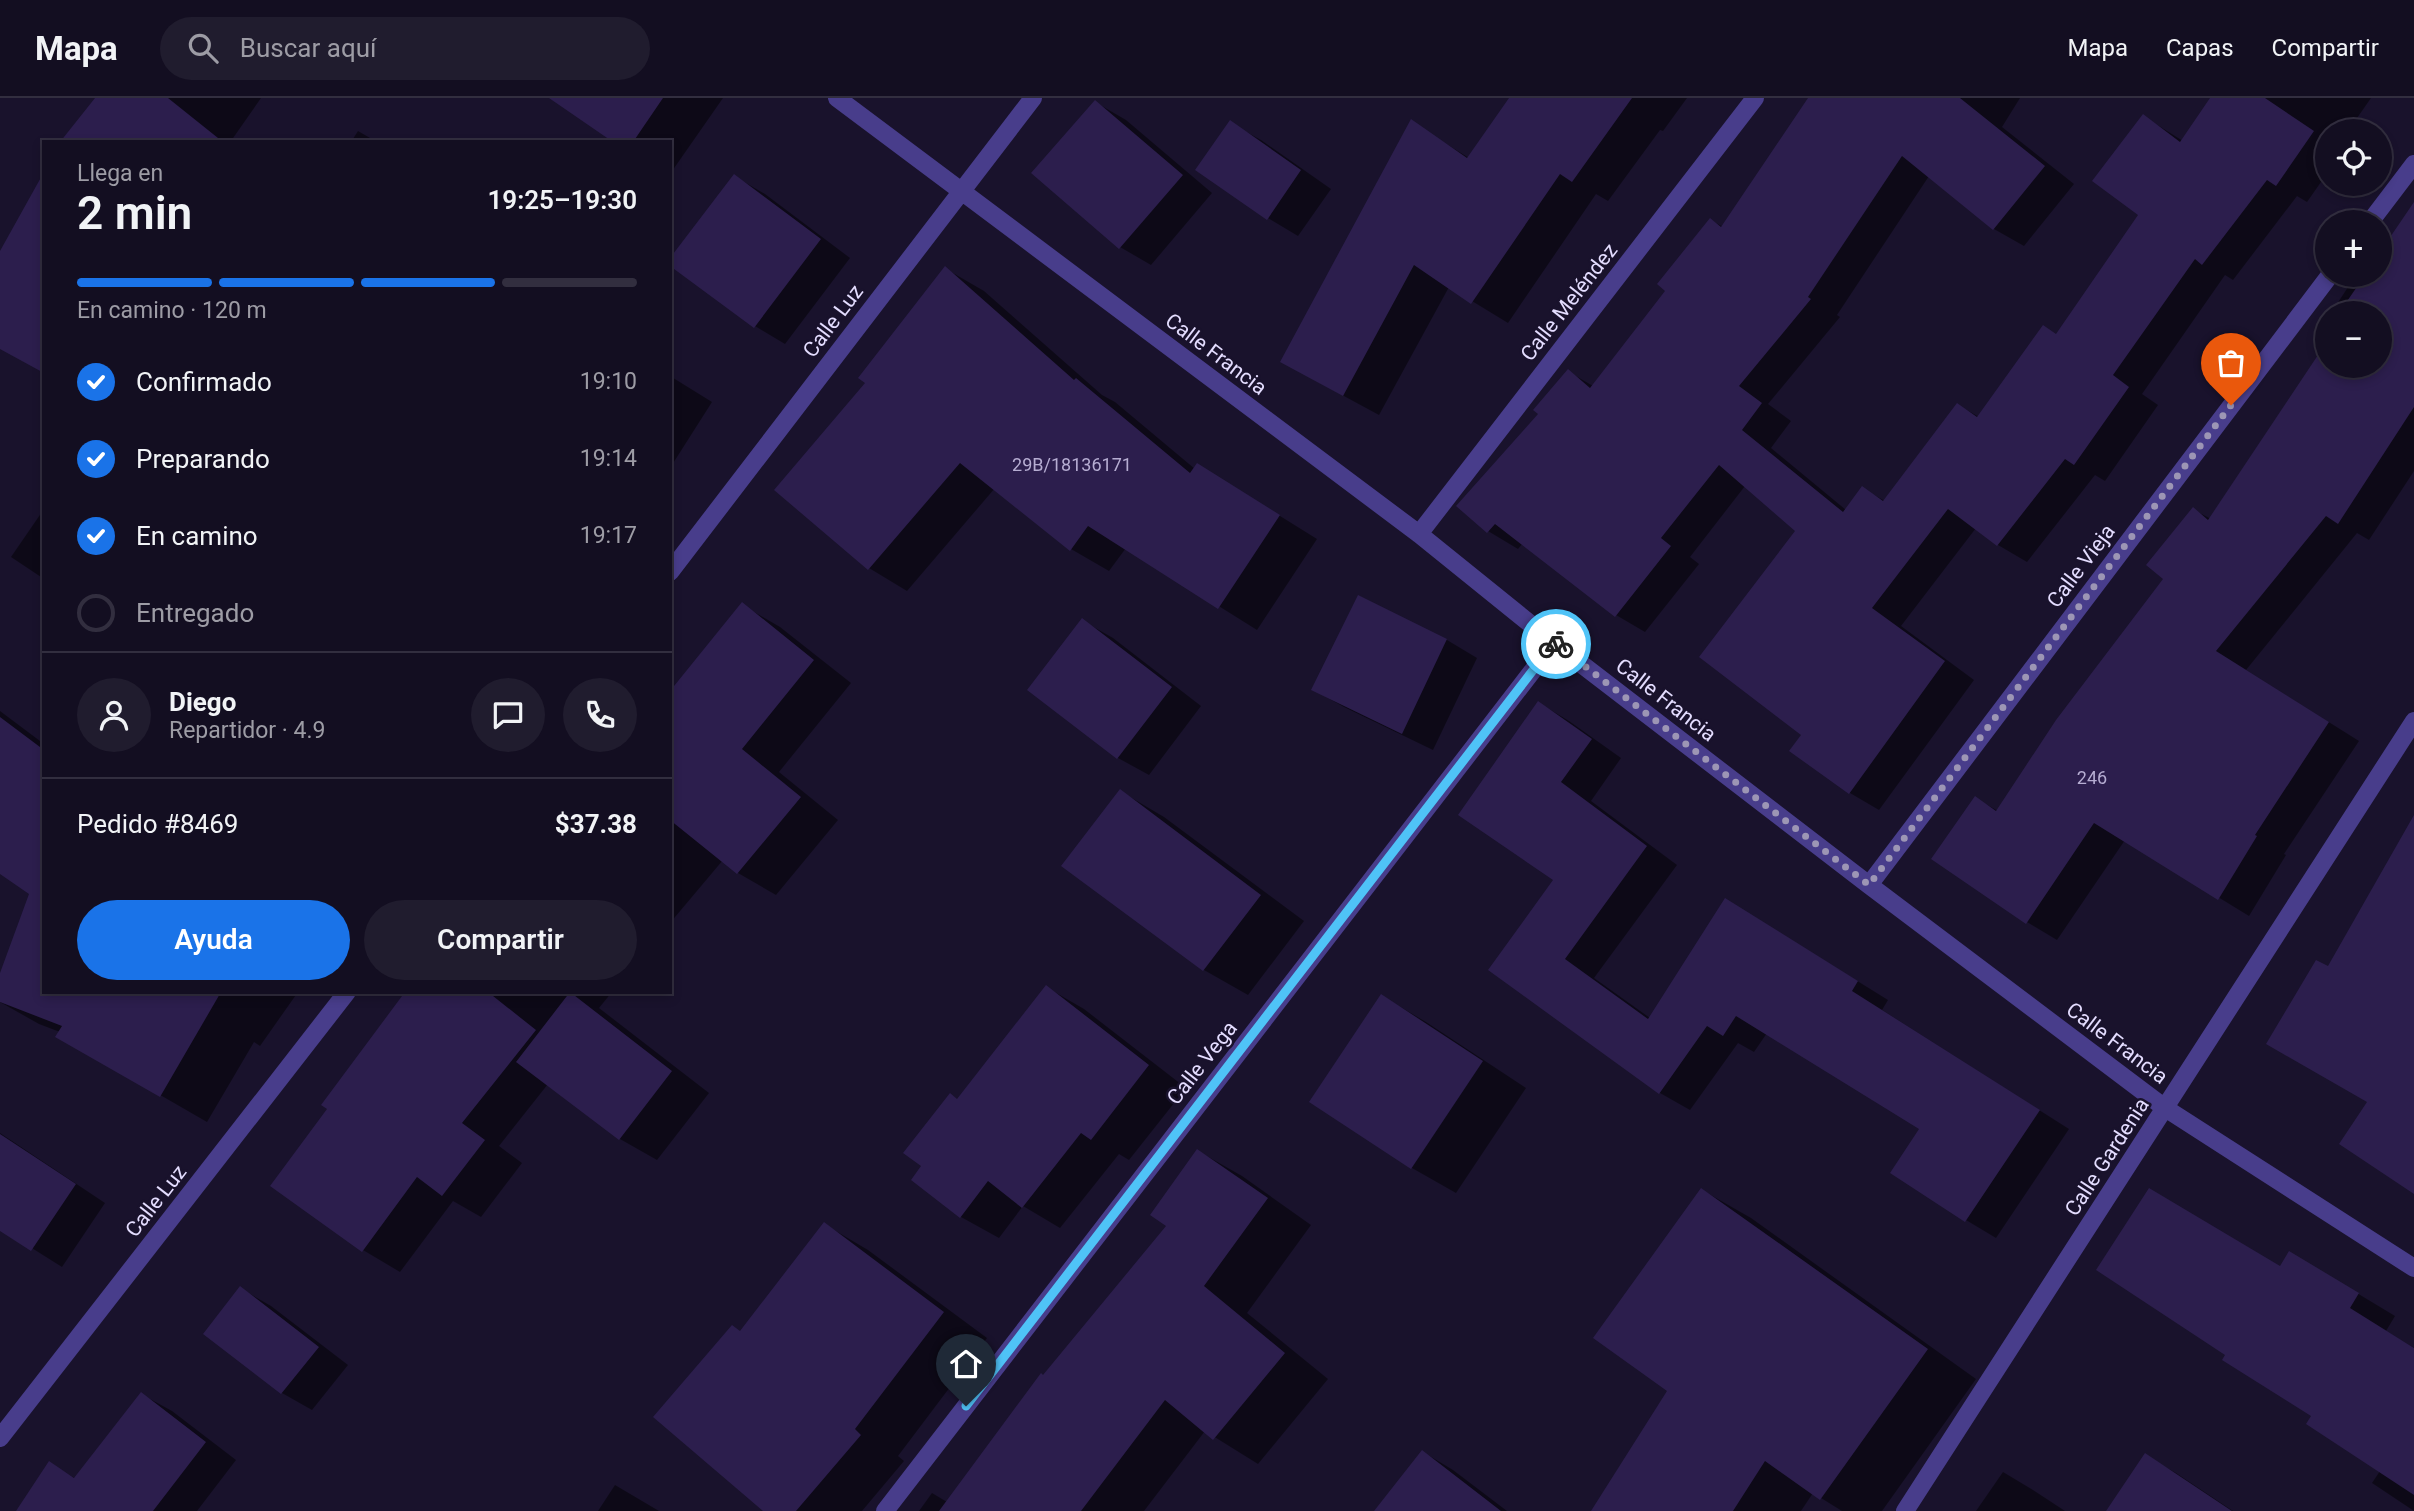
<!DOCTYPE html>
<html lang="es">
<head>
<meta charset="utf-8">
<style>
  :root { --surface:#130e21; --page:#201c2e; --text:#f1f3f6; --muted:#9d9ca5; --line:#322e3f; --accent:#1a73e8 }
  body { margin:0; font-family:Roboto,sans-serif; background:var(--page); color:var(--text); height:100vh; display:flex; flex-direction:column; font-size:26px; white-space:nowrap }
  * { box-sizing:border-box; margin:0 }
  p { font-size:23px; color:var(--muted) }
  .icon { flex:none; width:38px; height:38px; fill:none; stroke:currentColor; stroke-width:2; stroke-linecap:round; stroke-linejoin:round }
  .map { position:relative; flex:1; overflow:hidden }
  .sheet { position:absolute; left:42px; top:42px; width:630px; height:854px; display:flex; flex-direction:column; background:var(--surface); border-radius:0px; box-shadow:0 4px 10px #0003,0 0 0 2px var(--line) }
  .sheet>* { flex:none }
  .fabs { position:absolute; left:2315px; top:21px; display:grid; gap:14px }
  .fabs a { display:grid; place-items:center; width:77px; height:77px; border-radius:50%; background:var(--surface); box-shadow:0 4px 10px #0003,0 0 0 2px var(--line); font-size:35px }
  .pin { position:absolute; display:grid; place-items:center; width:60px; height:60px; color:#fff; margin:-72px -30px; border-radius:50% 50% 50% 0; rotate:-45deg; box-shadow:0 0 7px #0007 }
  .pin .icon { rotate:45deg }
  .courier { position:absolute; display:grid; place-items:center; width:70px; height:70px; margin:-35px; border:5px solid #4fc3f7; border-radius:50%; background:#fff; color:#222; box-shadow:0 2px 9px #0007 }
  .head em { font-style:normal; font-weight:600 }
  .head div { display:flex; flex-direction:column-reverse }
  .head { display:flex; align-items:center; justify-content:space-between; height:119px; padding:0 35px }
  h1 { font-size:46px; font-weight:600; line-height:52px }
  .bar { display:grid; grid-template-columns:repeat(4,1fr); gap:10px 7px; align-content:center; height:84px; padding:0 35px }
  .bar i { height:9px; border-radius:5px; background:var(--line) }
  .bar .active { background:var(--accent) }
  .bar p { grid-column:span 4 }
  .line { display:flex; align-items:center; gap:18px; padding:0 35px; border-top:2px solid var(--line) }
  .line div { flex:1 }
  .round { display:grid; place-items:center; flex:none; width:74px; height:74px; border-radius:37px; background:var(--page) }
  ol { padding:0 35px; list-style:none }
  li { display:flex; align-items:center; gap:21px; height:77px }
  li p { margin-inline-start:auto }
  li .icon { padding:7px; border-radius:50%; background:var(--accent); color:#fff; stroke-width:4 }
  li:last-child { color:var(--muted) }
  li i { width:38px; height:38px; border:4px solid var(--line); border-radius:50% }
  .cta { display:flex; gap:14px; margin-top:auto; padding:14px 35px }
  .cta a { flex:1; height:80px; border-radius:42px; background:var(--accent); color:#fff; font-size:28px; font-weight:600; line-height:80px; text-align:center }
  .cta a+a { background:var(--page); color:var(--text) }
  header { display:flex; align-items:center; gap:42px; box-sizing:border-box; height:98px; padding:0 35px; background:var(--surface); border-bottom:2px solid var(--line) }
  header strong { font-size:33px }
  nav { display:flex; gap:38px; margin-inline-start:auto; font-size:24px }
  .search { width:490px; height:63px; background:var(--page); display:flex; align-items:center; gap:18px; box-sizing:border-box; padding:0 24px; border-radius:38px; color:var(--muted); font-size:26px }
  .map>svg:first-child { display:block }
  .shadow { fill:#0007 }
  .building { fill:#2c1e4d }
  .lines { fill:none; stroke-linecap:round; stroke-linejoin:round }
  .minor { stroke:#483d8b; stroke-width:18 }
  .done { stroke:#9d96b5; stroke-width:7; stroke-dasharray:0 12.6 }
  .route { stroke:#4fc3f7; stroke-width:9 }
  .labels { text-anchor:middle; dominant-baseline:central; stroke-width:5; stroke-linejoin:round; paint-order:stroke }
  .number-label { font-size:18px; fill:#b6add2 }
  .street-label { font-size:21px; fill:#e4ddff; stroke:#19122c }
</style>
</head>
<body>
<header>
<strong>Mapa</strong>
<div class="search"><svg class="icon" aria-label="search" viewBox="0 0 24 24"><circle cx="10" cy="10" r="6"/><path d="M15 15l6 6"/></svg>Buscar aquí</div>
<nav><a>Mapa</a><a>Capas</a><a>Compartir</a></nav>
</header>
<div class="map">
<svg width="2414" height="1413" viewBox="0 0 2414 1413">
  <rect width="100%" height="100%" fill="#19122c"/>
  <path class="shadow" d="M97,0H261L231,43L232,44H83Z
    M552,0H723L670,76V44H616Z
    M1511,0H1687L1663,33L1660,32L1608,103L1596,96L1508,225L1449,189L1379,317L1318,284L1411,24L1469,60Z
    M1836,0H2020L2002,29L2074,86L2024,148L1994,131L1929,78L1837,217L1840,219L1768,306L1791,323L1771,350L1846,412L1863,391L1885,403L1958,307L1979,319L2057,238L2140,117L2143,18L2183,43L2213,0H2371L2348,33H2328V74L2307,104L2297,98L2233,182L2225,177L2142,296L2158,307L2105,383L2095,377L2027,464L1998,447L1976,430L1901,528L1974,582L1879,712L1850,695L1804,637L1797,432L1745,388L1690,459L1699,466L1645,534L1616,517L1523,445L1518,451L1488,433L1541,316L1569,274L1593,288L1667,192L1711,122L1723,129Z
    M1095,4L1126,22L1212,95L1151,167L1120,149Z
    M1230,25L1261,42L1331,91L1298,138L1268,120Z
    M358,33L377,44H351Z
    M734,78L765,96L850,160L785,246L755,228Z
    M2414,107V373L2369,442L2357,435L2246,572L2359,643L2284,756L2286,757L2249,818L2125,742L2057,842L2027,824L1975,700L1998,713L2165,481L2194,412L2211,421L2328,268H2380V215H2331L2356,177H2380V157Z
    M946,171L984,193L1102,297L1115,304L1195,371L1198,367L1317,441L1257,532L1126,450L1109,473L1071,451L995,390L907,493L869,470L867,285Z
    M2328,220V244L2317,236Z
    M670,278L712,304L670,370Z
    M44,411V481L11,459Z
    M1358,500L1447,542L1477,560L1433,652L1344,609L1314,592Z
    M742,507L780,529L851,585L779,674L838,722L776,797L738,775L723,762L670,825V594Z
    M1083,523L1113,540L1201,608L1149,677L1118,660L1029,591Z
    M1539,605L1569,623L1621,660L1591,703L1677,767L1594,880L1650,920L1756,820L1888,902L1882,912L2069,1031L1996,1140L1966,1122L1921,1031L1767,935L1754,954L1738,945L1690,1012L1660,995L1490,872L1555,782Z
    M0,613L44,646V894H298L260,948L254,944L207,1024L58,938L60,934L39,926L0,904V880L32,795L0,774Z
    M1120,693L1164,719L1304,823L1248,897L1204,872L1064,768Z
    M1046,889L1084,911L1186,990L1129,1062L1119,1056L1060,1130L1023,1108L999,1140L961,1119L913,1081Z
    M407,894H612L599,910L709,995L657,1062L620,1041L548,986L499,1048L522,1065L481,1119L453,1103L400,1174L363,1152L329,1011Z
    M1382,898L1426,924L1526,990L1456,1095L1412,1070L1311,1004Z
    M0,1035L105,1105L62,1169L0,1130Z
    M1198,1053L1242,1078L1311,1127L1247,1215L1328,1281L1258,1366L1205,1333L1144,1413H919L932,1395L947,1404L1044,1279L1169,1128Z
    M1702,1092L1751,1120L1976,1281L1882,1413H1842L1813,1395L1801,1413H1593L1670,1293Z
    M824,1126L868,1152L987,1240L898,1358L904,1363L862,1413H766L741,1234Z
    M2281,1170L2327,1177L2395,1218L2386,1233L2414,1250V1413L2372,1385L2380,1373L2313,1317Z
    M240,1190L271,1208L348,1267L312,1312L282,1295L205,1236Z
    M141,1296L172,1313L236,1362L197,1413H18L50,1365L76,1381Z
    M1423,1354L1453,1372L1507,1413H1376Z
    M2146,1358L2176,1375L2233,1413H2109Z
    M2003,1374L2033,1392L2065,1413H1976Z
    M615,1387L659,1413H598Z"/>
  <path class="building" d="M95,0H168L223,44H60Z
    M549,0H663L633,44H613Z
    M1509,0H1632L1572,84L1560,76L1471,206L1414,167L1343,298L1280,264L1411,21L1467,60Z
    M1808,0H1960L2045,68L1993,132L1902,58L1808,199L1811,201L1739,288L1762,305L1742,332L1843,414L1862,388L1883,403L1957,305L1977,319L2043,227L2056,236L2138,117L2092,83L2143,16L2180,44L2210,0H2265L2314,33L2276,88L2267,82L2202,167L2195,161L2113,277L2129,289L2074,367L2065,361L1997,448L1948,411L1872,510L1945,563L1849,696L1789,653L1801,637L1699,559L1795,433L1719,367L1661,440L1671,448L1615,519L1495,426L1487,435L1456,408L1538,316L1533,312L1568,271L1590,290L1665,193L1657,186L1710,120L1721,129Z
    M1095,2L1183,77L1119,151L1031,75Z
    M1230,22L1301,72L1267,122L1195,72Z
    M44,74V275L0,251V153Z
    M734,76L821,141L754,230L670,168V160Z
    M2414,104V309L2338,426L2326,418L2216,553L2329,624L2255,737L2257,738L2218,802L2094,725L2026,826L1931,761L1975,698L1996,713L2056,622L2163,481L2146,467L2193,409L2208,422L2326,245L2321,242L2328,232V268H2380V215H2339L2365,177H2380V154Z
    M945,168L1074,282L1076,280L1190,375L1197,365L1280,417L1218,511L1088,428L1070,453L960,365L868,472L774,392L865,285L858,280Z
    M1358,497L1447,541L1402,636L1311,592Z
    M742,504L814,562L742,651L801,699L737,776L670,722V593Z
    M1082,520L1172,589L1117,661L1027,592Z
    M1538,603L1592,641L1561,684L1647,748L1565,861L1648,921L1725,800L1858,883L1852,893L2040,1012L1965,1124L1890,1075L1919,1031L1736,918L1723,938L1707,928L1659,996L1488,872L1553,782L1458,717Z
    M0,619L44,652V894H221L160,999L55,939L62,928L0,904V875L29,796L0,776Z
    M1120,691L1261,797L1203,873L1061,768Z
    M2414,717V1096L2339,1046L2367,1004L2266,946L2316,862L2328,868Z
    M1046,887L1149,967L1091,1042L1081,1035L1022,1110L988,1083L960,1120L911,1082L921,1068L903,1055L950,995L957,1001Z
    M405,894H488L536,932L462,1025L485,1042L442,1098L417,1079L362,1154L270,1088L327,1011L321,1007Z
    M570,894L672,973L619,1042L516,964Z
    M1381,896L1483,963L1411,1071L1309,1004Z
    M0,1036L76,1086L31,1153L0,1133Z
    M1197,1051L1268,1100L1204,1188L1285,1255L1213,1342L1165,1302L1081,1413H939L1041,1275L1043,1277L1166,1128L1150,1117Z
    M1701,1090L1928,1251L1820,1402L1765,1363L1733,1413H1591L1667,1293L1593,1240Z
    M2149,1090L2280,1168L2289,1153L2359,1195L2350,1210L2414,1250V1397L2306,1326L2311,1318L2222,1262L2225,1257L2096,1172Z
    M824,1124L944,1214L855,1331L861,1337L796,1413H763L653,1319L732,1227L740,1233Z
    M240,1188L319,1249L281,1296L203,1236Z
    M141,1294L206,1344L153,1413H16L49,1363L74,1380Z
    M1422,1352L1501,1413H1374Z
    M2145,1355L2232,1413H2106Z"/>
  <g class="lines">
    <path class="minor" d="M837,0L1419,436L1554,545L1869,787L2165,1010L2414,1170
      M2370,124L2414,66
      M1419,436L1755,0
      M670,474L1033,0
      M1869,787L2330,177
      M0,1340L347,894
      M885,1413L1554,545
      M1905,1413L2414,623"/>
  </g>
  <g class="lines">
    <path class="done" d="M1556,546L1869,787L2231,307"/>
    <path class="route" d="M966,1308L1554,545L1556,546"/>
  </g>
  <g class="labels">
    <g class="number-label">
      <text x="1072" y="366">29B/18136171</text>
      <text x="2092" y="679">246</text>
    </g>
    <g class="street-label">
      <text transform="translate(1569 204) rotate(-52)">Calle Meléndez</text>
      <text transform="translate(833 223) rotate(-53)">Calle Luz</text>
      <text transform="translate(1216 256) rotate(37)">Calle Francia</text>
      <text transform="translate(2081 468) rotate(-53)">Calle Vieja</text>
      <text transform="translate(1666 602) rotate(38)">Calle Francia</text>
      <text transform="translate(2117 945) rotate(37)">Calle Francia</text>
      <text transform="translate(1202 965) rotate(-52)">Calle Vega</text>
      <text transform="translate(2107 1059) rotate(-57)">Calle Gardenia</text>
      <text transform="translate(156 1103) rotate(-52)">Calle Luz</text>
    </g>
  </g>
</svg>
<div class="fabs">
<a><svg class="icon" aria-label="locate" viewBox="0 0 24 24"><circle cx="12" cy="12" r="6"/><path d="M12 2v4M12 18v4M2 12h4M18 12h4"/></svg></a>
<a>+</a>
<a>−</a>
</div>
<div class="pin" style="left:2231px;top:307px;background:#ea580c"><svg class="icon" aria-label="bag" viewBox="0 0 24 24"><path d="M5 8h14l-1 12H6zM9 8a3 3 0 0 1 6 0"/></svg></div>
<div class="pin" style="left:966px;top:1308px;background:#1f2937"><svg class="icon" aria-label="home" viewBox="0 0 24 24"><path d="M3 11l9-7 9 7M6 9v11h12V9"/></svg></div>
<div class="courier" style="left:1556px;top:546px"><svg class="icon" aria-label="bike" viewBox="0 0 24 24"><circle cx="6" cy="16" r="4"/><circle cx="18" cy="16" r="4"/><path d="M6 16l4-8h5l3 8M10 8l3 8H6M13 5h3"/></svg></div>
<section class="sheet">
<div class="head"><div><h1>2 min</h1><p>Llega en</p></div><em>19:25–19:30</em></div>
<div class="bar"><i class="active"></i><i class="active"></i><i class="active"></i><i></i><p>En camino · 120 m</p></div>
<ol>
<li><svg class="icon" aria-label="check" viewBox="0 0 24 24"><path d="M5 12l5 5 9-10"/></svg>Confirmado<p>19:10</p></li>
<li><svg class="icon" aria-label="check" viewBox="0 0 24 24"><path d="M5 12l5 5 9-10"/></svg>Preparando<p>19:14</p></li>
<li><svg class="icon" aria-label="check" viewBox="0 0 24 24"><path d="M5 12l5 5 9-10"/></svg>En camino<p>19:17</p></li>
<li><i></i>Entregado</li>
</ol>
<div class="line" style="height:126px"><a class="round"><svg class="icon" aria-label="person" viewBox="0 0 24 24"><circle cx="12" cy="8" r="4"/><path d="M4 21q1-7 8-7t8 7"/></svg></a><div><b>Diego</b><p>Repartidor · 4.9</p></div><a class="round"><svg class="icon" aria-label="chat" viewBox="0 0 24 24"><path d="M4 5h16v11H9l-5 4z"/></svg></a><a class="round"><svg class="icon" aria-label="phone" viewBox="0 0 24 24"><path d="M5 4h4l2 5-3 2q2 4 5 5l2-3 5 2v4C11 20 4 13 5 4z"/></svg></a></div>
<div class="line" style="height:91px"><div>Pedido #8469</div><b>$37.38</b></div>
<div class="cta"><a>Ayuda</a><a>Compartir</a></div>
</section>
</div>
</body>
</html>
